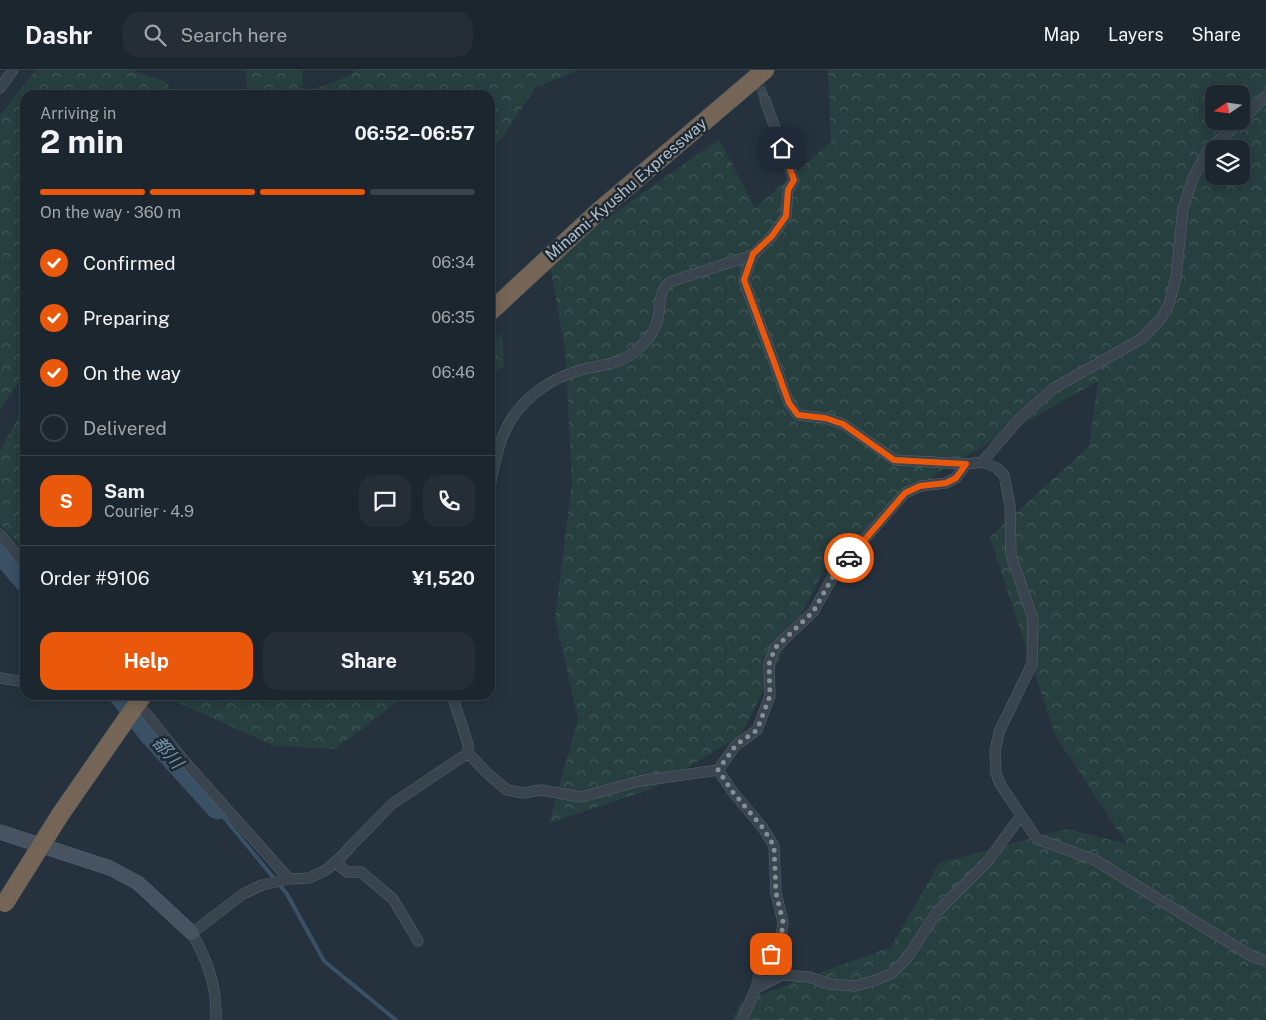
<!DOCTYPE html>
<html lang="en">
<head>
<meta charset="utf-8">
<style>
  :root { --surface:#1c262e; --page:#252e36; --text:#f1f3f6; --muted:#a0a5aa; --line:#3a434a; --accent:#ea580c }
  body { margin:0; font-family:"Public Sans","Noto Sans JP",sans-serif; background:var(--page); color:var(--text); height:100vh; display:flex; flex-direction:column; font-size:19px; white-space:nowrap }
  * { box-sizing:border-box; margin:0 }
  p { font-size:16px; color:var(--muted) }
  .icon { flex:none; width:28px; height:28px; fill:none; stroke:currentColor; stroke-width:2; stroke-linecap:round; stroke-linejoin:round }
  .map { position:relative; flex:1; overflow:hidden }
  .sheet { position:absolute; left:20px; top:20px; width:475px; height:610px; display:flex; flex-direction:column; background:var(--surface); border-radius:15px; box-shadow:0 2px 12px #0003,0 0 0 1px var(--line) }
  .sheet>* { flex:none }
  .needle { width:32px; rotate:257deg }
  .buttons { position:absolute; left:1205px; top:15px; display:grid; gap:10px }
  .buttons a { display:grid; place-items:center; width:45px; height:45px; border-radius:10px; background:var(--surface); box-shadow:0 2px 12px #0003,0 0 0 1px var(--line); font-size:25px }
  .pin { position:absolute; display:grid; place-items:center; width:42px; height:42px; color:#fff; margin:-21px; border-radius:10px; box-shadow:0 2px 8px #0006 }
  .courier { position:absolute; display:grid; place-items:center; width:50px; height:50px; margin:-25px; border:4px solid #ea580c; border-radius:50%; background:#fff; color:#222; box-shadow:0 1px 6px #0007 }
  .summary em { font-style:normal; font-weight:700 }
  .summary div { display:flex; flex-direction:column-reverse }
  .summary { display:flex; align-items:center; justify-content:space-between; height:85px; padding:0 20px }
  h1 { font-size:32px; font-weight:700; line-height:38px }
  .bar { display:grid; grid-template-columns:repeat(4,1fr); gap:8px 5px; align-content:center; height:60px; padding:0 20px }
  .bar i { height:6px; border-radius:4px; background:var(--line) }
  .bar .current { background:var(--accent) }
  .bar p { grid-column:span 4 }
  .line { display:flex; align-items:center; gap:12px; padding:0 20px; border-top:1px solid var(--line) }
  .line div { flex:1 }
  .round { display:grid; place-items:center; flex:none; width:52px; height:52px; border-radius:15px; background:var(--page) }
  ol { padding:0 20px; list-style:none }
  li { display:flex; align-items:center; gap:15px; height:55px }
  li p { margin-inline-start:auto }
  li .icon { padding:5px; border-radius:50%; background:var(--accent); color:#fff; stroke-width:4 }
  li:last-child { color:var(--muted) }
  li i { width:28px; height:28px; border:2px solid var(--line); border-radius:50% }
  .cta { display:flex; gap:10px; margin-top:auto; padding:10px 20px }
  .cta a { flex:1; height:58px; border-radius:15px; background:var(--accent); color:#fff; font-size:20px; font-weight:700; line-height:58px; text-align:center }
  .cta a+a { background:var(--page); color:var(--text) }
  header { display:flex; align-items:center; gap:30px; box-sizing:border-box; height:70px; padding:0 25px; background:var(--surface); border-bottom:1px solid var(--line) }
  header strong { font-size:24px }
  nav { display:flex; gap:28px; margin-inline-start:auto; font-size:18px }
  .search { width:350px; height:45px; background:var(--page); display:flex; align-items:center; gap:12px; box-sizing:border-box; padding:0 18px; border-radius:15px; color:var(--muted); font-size:19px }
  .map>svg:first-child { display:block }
  .forest { fill:url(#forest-crowns); fill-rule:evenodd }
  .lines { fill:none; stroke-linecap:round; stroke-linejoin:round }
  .stream { stroke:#395065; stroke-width:4 }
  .river { stroke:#395065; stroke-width:21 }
  .street-tunnel { stroke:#3b4753; stroke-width:10; stroke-dasharray:10 5; stroke-linecap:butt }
  .street-casing { stroke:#56626c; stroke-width:11 }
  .secondary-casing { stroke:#56626c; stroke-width:15 }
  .highway-casing { stroke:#434f59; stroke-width:19 }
  .street { stroke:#39444e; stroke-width:10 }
  .secondary { stroke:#475361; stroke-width:14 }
  .highway { stroke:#746556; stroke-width:18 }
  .highway-bridge-casing { stroke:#434f59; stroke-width:19; stroke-linecap:butt }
  .highway-bridge { stroke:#746556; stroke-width:18 }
  .done { stroke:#838e98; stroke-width:5; stroke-dasharray:0 9 }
  .route { stroke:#ea580c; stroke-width:6 }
  .labels { text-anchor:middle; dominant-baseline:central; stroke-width:5; stroke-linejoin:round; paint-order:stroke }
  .street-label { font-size:16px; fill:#b5bfc9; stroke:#1d2933 }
  .water-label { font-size:18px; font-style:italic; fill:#7593ab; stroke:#1d2933 }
</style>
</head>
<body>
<header>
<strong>Dashr</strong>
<div class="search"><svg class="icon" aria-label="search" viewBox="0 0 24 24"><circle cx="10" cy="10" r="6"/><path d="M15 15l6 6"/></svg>Search here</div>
<nav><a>Map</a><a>Layers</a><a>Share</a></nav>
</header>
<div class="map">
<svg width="1266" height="950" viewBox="0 0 1266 950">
  <defs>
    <pattern id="forest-crowns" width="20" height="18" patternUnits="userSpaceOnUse" patternTransform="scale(1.25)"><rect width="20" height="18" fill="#273f3f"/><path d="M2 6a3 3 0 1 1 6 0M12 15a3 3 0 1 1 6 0" fill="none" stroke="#445959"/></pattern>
  </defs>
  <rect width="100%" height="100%" fill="#25323e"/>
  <path class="forest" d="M36,0H131L166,12L175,25H25V303L0,339V45Z
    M246,0H302L303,23L350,6L355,0H575L576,1L535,18L502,68L490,80V25H248Z
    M828,0H1266V950H733L740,932L891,877L939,793L1067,759L1127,774L1055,665L990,467L1089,376L1098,311L940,401L824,500L741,665L652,719L549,753L578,649L555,548L572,413L565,279L549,190L719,69L755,138L831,72ZM1214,24H1241V51H1214ZM1214,79H1241V106H1214Z
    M502,264L504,296L490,306V275Z
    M25,336V481L0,454V380Z
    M165,625H411L400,630L335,679L274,676L164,626Z"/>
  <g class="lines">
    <path class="stream" d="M217,739L287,824L324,891L396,950"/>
    <path class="river" d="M0,483L25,512
      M119,625L148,663L217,739"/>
    <path class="street-tunnel" d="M755,3L765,30"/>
    <g class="street-casing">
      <path id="street" d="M0,18L13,0
        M1241,51L1266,26
        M753,185L744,210L789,333L798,345L825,348L843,354L895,390L966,394L982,392L997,398L1004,405L1010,435L1011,485L1033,549L1032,594L999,662L995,681L996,703L1000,714L1037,769L1095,790L1210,861L1214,863L1253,887L1266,891
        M982,392L1020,348L1054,318L1141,269L1161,249L1169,234L1176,207L1183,139L1193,108L1208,80L1241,51
        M490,416C493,401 496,385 501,371C514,332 549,307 588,298C609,294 623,293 640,277C647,271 654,261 657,252C662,237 656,220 672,211L753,185L772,166L786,146L788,120L794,110L765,30
        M0,464L25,495
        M0,608L25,612
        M131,625L185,692L289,809
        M452,625L468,674V683L488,704L507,720L523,723L541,720L581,727L640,711L718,700L736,675L757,660L770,626L769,594L775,578L813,542L835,503L905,423L921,416L946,413L956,408L966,394
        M718,700L732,721L763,758L774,776L776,823L783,852L781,870L761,898L756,918L742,950
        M336,792L341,797L347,802H361L393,829L418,871
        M756,918L782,905L809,907L830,914L855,916L876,910L892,903L907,888L937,842L988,791L1020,747
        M216,950C217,916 208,892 192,863L243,824L262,815L289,809L309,808L326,800L341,787L351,776L392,734L468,683"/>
    </g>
    <g class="secondary-casing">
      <path id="secondary" d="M0,762L110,798L138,813L192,863"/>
    </g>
    <g class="highway-casing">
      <path id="highway" d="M490,242L600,140L765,0"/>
    </g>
    <use href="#street" class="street"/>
    <use href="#secondary" class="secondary"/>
    <use href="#highway" class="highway"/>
    <g class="highway-bridge-casing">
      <path id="highway-bridge" d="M5,833L60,745L143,625"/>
    </g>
    <use href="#highway-bridge" class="highway-bridge"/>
  </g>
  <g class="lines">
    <path class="done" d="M771,884L781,870L783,852L776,823L774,776L763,758L732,721L718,700L736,675L757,660L770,626L769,594L775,578L813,542L835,503L849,488"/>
    <path class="route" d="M782,78L794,110L788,120L786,146L772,166L753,184L744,210L789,333L798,345L825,348L843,354L894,390L966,394L956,408L946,413L920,416L905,423L849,488"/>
  </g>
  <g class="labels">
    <g class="street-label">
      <text transform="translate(626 119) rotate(-41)">Minami-Kyushu Expressway</text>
    </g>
    <g class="water-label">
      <text transform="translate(168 682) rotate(49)">都川</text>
    </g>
  </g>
</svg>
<div class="buttons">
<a><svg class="needle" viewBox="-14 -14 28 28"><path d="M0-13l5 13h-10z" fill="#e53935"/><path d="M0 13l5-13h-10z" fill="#a0a5aa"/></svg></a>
<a><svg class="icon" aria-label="layers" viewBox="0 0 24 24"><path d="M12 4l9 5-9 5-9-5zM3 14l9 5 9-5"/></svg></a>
</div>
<div class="pin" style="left:771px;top:884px;background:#ea580c"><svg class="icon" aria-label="bag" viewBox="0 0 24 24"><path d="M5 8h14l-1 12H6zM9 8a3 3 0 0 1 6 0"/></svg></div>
<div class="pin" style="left:782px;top:78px;background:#1f2937"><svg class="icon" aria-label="home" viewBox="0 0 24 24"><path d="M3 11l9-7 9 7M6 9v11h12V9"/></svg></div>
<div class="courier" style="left:849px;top:488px"><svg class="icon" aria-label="car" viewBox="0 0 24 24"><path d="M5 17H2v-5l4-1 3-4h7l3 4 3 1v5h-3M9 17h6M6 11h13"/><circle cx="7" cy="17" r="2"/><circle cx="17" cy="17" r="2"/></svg></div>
<section class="sheet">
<div class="summary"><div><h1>2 min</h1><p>Arriving in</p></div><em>06:52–06:57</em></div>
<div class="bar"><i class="current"></i><i class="current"></i><i class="current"></i><i></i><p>On the way · 360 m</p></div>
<ol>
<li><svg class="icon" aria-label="check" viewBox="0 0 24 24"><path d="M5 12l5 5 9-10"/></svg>Confirmed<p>06:34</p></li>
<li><svg class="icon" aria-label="check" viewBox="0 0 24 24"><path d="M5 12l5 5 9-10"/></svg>Preparing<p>06:35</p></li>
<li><svg class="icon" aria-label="check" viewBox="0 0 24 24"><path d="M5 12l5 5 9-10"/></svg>On the way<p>06:46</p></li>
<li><i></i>Delivered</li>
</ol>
<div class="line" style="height:90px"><b class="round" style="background:var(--accent);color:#fff">S</b><div><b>Sam</b><p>Courier · 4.9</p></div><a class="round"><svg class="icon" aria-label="chat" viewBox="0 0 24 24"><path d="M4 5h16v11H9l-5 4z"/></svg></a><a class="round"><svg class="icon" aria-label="phone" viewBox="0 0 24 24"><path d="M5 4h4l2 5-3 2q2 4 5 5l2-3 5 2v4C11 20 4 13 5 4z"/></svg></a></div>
<div class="line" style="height:65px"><div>Order #9106</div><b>¥1,520</b></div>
<div class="cta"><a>Help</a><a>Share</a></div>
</section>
</div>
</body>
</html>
